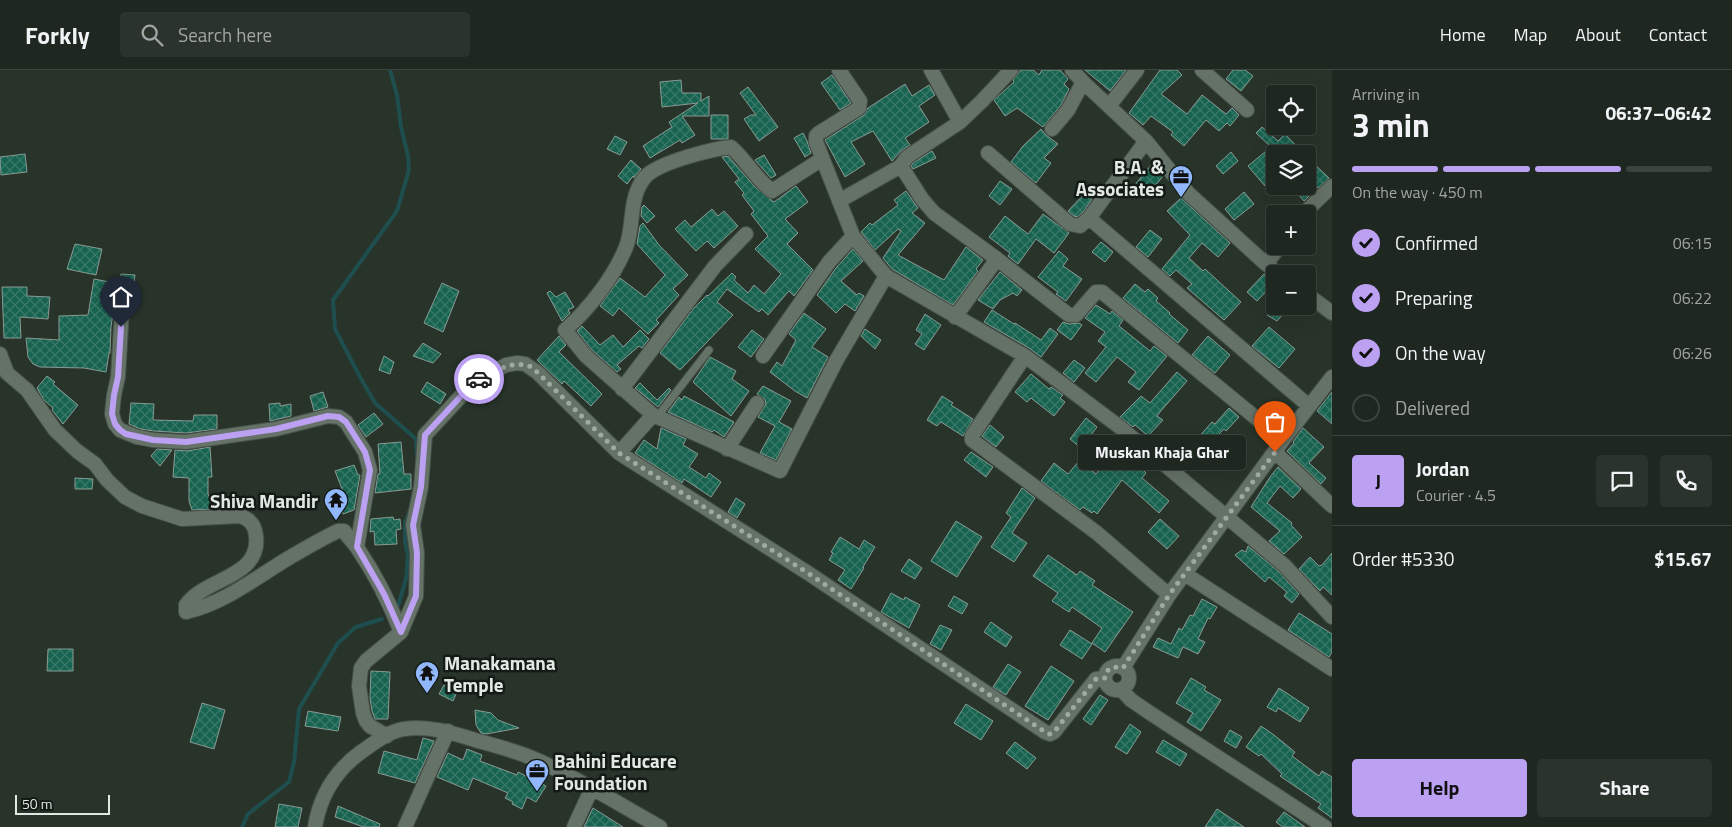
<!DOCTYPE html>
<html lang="en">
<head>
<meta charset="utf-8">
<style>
  :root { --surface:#1e2720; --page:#2b332d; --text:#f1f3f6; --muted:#a1a5a5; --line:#3c443e; --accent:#bca0f2 }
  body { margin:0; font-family:"Titillium Web",sans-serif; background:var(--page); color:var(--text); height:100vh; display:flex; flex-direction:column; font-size:19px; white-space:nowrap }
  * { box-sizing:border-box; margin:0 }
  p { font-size:16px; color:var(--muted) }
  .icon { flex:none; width:28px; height:28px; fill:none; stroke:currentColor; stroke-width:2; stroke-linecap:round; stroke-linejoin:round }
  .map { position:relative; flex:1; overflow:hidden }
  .details { display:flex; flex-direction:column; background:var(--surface); width:400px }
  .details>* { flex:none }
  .tools { position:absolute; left:1266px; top:15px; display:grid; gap:10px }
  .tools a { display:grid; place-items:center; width:50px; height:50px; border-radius:5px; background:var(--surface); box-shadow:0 5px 20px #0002,0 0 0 1px var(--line); font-size:25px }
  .scale { position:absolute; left:15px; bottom:12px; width:95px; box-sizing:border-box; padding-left:5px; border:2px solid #e1e9e2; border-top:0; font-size:14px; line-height:18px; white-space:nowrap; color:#e1e9e2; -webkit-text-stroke:4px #141a15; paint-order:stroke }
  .pin { position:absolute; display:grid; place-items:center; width:42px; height:42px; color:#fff; margin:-51px -21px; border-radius:50% 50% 50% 0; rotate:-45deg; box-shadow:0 0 5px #0007 }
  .pin .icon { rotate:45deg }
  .courier { position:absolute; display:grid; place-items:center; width:50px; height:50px; margin:-25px; border:4px solid #bca0f2; border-radius:50%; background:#fff; color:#222; box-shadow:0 1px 6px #0007 }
  .bubble { position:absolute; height:35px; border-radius:5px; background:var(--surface); box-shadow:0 5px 20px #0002,0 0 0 1px var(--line); font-size:16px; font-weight:700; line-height:35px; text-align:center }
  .head em { font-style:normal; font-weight:700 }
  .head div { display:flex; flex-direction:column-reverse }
  .head { display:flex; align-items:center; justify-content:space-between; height:85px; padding:0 20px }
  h1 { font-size:32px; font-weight:700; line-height:38px }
  .bar { display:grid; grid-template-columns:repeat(4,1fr); gap:8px 5px; align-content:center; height:60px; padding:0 20px }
  .bar i { height:6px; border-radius:4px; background:var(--line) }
  .bar .current { background:var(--accent) }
  .bar p { grid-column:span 4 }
  .line { display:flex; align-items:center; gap:12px; padding:0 20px; border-top:1px solid var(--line) }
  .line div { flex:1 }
  .round { display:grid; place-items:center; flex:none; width:52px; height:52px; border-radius:5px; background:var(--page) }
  ol { padding:0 20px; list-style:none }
  li { display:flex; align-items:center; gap:15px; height:55px }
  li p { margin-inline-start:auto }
  li .icon { padding:5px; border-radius:50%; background:var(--accent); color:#111; stroke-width:4 }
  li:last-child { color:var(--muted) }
  li i { width:28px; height:28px; border:2px solid var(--line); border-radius:50% }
  .action { display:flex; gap:10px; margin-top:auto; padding:10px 20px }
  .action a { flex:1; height:58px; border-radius:5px; background:var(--accent); color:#111; font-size:20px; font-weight:700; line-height:58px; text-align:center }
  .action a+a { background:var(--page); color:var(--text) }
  header { display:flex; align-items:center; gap:30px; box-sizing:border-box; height:70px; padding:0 25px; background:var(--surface); border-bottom:1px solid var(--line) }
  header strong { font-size:24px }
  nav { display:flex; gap:28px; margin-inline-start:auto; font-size:18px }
  .search { width:350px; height:45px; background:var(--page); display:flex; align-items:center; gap:12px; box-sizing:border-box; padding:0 18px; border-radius:5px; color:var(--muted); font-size:19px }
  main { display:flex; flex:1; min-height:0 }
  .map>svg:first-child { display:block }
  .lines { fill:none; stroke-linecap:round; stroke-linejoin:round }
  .stream { stroke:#1e4e4e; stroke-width:4 }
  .building { fill:url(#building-cross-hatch); stroke:#879b94 }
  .lane-casing { stroke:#465148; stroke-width:9 }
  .street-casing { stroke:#465148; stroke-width:16 }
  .lane { stroke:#657267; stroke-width:7 }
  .street { stroke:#657267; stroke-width:14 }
  .done { stroke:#a0aaa2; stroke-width:5; stroke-dasharray:0 9 }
  .route { stroke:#bca0f2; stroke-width:6 }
  .labels { text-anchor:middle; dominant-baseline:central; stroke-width:5; stroke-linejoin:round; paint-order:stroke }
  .poi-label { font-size:19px; font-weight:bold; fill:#e1e9e2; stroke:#141a15; text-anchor:end }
</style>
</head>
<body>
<header>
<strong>Forkly</strong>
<div class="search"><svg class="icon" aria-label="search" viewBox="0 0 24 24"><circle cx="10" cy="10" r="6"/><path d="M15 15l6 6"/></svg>Search here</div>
<nav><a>Home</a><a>Map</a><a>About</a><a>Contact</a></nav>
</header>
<main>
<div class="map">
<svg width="1332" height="757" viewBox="0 0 1332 757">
  <defs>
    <pattern id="building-cross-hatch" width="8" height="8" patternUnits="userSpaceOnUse" patternTransform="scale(1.25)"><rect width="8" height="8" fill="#186350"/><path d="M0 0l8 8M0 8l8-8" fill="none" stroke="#397969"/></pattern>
  </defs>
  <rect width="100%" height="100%" fill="#28342a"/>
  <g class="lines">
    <path class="stream" d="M390,0L397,25L401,57L408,86L409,100L397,141L333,230L335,259L360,307L375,333L416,369L417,386
      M398,536L406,509L408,486L405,472V453L410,440
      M242,757L248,744L289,712L294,692L299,639L338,573L356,557L382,549"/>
  </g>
  <path class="building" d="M1021,0H1033L1039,5L1042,0H1060L1068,9L1064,14L1069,19L1061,35L1043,57L1017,38L1005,46L994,30L1014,12L1013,10Z
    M1085,0H1126L1110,21Z
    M1160,0H1177L1182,5L1161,24L1187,44L1202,25L1226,44L1232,38L1239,45L1230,56L1227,53L1219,61L1206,50L1184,76L1171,65L1173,62L1151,46L1143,55L1129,43Z
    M1233,0H1245L1253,6L1241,21L1226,9Z
    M832,5L851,33L840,40L821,13Z
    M681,10L682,23H701V31L709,26V46H682L695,65L682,73L680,70L650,88L643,76L672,57L669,52L698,33L662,37L660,12Z
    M905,14L912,26L929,15L935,25L919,36L929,52L905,68L910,75L902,80L892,91L873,61L851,72L865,94L845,107L825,70L864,45L868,38Z
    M748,17L778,57L759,71L744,49L751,45H756L740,23Z
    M711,45H728V69H711Z
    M1262,57L1278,71L1285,64L1304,84H1275V107L1265,116L1248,96L1271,77L1256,63Z
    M1041,59L1046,65L1058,74L1044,88L1051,93L1036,113L1011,92L1023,76Z
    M803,63L807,71L811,83L805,87L794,68Z
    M615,66L627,72L620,85L607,79Z
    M932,81L936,88L913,99L911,96L913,93Z
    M1231,82L1238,91L1223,104L1216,96Z
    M25,84L27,102L1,105L0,87Z
    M764,85L776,105L771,108L755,90Z
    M728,86L755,117L774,132L796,116L808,132L785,149L798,163L787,174L813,200L794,226L789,221L768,245L762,239L759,242L727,219L717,232L733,245L680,300L660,283L694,238L707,225L708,226L732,203L736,207L734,210L748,223L754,215L764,224L781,204L755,179L768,166L751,144L754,141L742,125L744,123L735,112L739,109L722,87Z
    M1308,88L1329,108L1318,118L1308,107Z
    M631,90L641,99L634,108L633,106L627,114L618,106Z
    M1151,95L1163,106L1147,126L1134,116Z
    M1000,111L1012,119L1000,135L989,126Z
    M1291,116H1316L1317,118L1304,131Z
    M906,121L918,138L912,143L925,153L898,185L944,210L966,177L983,190L976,199L978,201L953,235L892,199L883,188L901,161L898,159L875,180L861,162L870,153L872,155L898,135L894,130Z
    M1244,122L1254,134L1234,150L1225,139Z
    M1085,123L1092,129L1083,142L1077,147L1074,146L1068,141Z
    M1181,128L1230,173L1218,187L1202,173L1189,188L1203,201L1205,199L1241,232L1224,250L1187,218L1192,214L1176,200L1170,206L1162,199L1190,165L1167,141Z
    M644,135L655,146L647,153L641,146L642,137Z
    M712,139L718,146L724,141L738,156L714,178L707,171L696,181L675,159L685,150L691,157Z
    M1043,144L1069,163L1054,183L1036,169L1018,194L1008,186L1010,183L989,167L1005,146L1028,164Z
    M643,153L659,175L688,205L673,219L679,225L656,250L659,253L648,264L619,238L613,246L600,236L620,208L645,227L665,205L637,174L640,156Z
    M1150,160L1162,169L1148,187L1136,177Z
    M1101,172L1113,182L1105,192L1092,182Z
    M75,174L102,179L96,205L67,199Z
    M853,179L863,191L841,211L857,225L859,223L864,226L855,241L845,234L836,243L817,225L836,198Z
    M1059,181L1068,189L1063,196L1082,209L1066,231L1056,224L1058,222L1038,207Z
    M1000,202L1022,220L1017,226L1013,223L1000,230L993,239L978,230Z
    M121,204L135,205L132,231L117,230V233L114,236L111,257L110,283H109L106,302L84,298L40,297L33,294L28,287L26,268L59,270V246L88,245L94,209L120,214Z
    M1264,204L1274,213L1257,231L1247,222Z
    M442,213L459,221L443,262L424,253Z
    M1135,214L1145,222L1148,219L1158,228L1156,231L1170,243L1169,244L1188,260L1178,273L1123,228Z
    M2,217H27V226L50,227L48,249L20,247L21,268H4Z
    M550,221L556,227L565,222L574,237L568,240L570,243L562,251L547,223Z
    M1096,235L1110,244L1112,241L1123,250L1119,256L1150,281L1154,276L1167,286L1139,320L1128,312L1136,302L1117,287L1096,312L1085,303L1106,277L1098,271L1105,262L1085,248Z
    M1278,236H1290L1277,251L1267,245Z
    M992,240L1014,254L1015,253L1041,270L1050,258L1058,264L1041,287L1029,278L984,252Z
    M804,243L826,259L812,277L828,287L807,328L795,321L770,302L777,292L782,296L796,270L789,264Z
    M925,244L941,255L924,280L915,274L922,264L916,260Z
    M1063,252L1069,254L1079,253L1082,255L1071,270L1057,260Z
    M582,256L600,275L613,265L623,277L640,260L649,269L642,278L639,276L617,295L621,299L617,302L592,280L577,261Z
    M1269,257L1295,279L1279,298L1252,276Z
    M865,259L881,270L875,279L861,266Z
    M752,260L764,269L751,287L738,277Z
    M559,266L566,275L559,282L602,324L591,336L564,311L562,314L537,290Z
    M1208,266L1230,285L1215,303L1192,285Z
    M423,273L441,284L433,293L413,286Z
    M384,286L394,292L390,304L379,300Z
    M710,287L736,301L732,309L749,321L731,346L693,312Z
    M1074,290L1085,298L1074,312L1063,303Z
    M1177,302L1187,311L1160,342L1157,346L1163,350L1148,366L1135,355L1133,357L1120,347L1141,326L1150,333Z
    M1031,304L1049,319L1051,317L1063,325L1060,328L1065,332L1054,346L1031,328L1027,332L1015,322Z
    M47,306L55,312L53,314L78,335L63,354L52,340L53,338L44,330L37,318Z
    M427,312L446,324L440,334L421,322Z
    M640,313L657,330L669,318L671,320L658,337L635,318Z
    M763,316L791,331L779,352L792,359L776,390L760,383L775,356L758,347L766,334L765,329L757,324Z
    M323,322L328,337L314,341L310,326Z
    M1332,322V354L1317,341Z
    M684,326L734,352L724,367L714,360L712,362L668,342L679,327L682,330Z
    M942,326L953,333L951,335L973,349L963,366L941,352L937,356L927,350Z
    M131,333L154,334L153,350L193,351L194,345H217V359L186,363L154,361L140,359L129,354Z
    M280,333V336L291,334V346L270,351L269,334Z
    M1229,338L1239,347L1226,361L1224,359L1206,377L1212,383L1197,400L1183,385L1212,352L1215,354Z
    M374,343L383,354L366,367L358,355Z
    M1086,348L1097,357L1081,378L1070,369Z
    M990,355L1004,367L996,377L982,366Z
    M661,358L686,369L683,375L698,384L689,397L706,408L709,403L721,412L711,427L684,409L682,413L635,383L644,370L657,379Z
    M1303,358L1324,377L1309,393L1326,408L1321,414L1287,381L1294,373L1293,372Z
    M401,372L404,404H411V419L375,423L378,404H380L378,374Z
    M210,377L212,407H208V424L213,439L192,440L189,431V408L173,407L175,380L187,381Z
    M1118,377L1134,390L1136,388L1146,396L1143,400L1146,403L1142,408L1169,431L1159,443L1122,410L1097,444L1094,441L1092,443L1083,437L1080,440L1041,411L1054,393L1068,404L1079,391L1096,404Z
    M157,379L172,380L160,396L151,386Z
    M971,382L993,397L986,407L964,390Z
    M354,395L358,405H360L354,440L343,444L340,432L346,429L335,401Z
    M1278,397L1301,419L1293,428L1280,416L1267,433L1292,453L1291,455L1302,467L1284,484L1269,471L1280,461L1251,437L1270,407Z
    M75,408L93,409L92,419H75Z
    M1022,418L1035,428L1012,463L1027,473L1014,492L991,477L1011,447L1006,443Z
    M736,428L745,434L737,448L728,442Z
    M393,447L394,450L400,449L401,459L396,460L397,474L375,475L374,461L370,462L371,449Z
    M1160,449L1179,466L1167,479L1148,462Z
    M956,451L982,467L957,507L931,491Z
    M840,467L859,479L864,470L875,477L863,497L864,498L851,519L838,510L845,500L829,490L833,483L831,482Z
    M1248,476L1278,501L1299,524L1292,533L1284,526L1287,522L1269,507L1265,512L1235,485L1242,480L1246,482Z
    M1332,483V525L1323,517L1320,521L1299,499L1310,487L1319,496L1322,495Z
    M1048,485L1077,505L1080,501L1095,511L1092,515L1133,542L1105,582L1092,573L1102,558L1072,537L1069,542L1052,531L1058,523L1033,506Z
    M909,489L922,498L915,509L901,501Z
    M891,523L904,530L905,527L920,535L909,558L881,542Z
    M954,526L968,534L962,544L948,536Z
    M1202,529L1217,537L1210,549L1208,548L1198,569L1205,572L1198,584L1183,577L1178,588L1153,577L1158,568L1171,574L1179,558L1182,560L1190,545L1193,546Z
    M1299,543L1332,564V582L1329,587L1288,560Z
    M991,552L1012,567L1006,577L984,562Z
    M940,555L952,560L941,580L930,574Z
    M1070,560L1092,574L1082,589L1060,575Z
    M48,579H73V601H47Z
    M1008,594L1021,602L1006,625L993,617Z
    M1051,596L1074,611L1048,650L1025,636Z
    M371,601L390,602L388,649H375L372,641L370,628Z
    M1191,608L1206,617L1204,620L1221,630L1201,661L1187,652L1193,643L1176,633Z
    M444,615L457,622L453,631L439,624Z
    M1279,618L1309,638L1300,652L1278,638L1276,642L1267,637Z
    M1100,625L1108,630L1091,655L1083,649Z
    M202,633L225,640L214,679L190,672Z
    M966,634L993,651L981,670L954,653Z
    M475,640L491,643L498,650L519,658L486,664L481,663L476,655Z
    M308,641L341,647L338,661L305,656Z
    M1130,654L1141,662L1127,684L1115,677Z
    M1261,656L1274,665L1295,682L1292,686L1319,706L1322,701L1332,707V748L1318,738L1321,734L1280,706L1282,704L1261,684L1259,686L1246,677Z
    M1230,660L1242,667L1236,678L1224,671Z
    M423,668L434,671L415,713L378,703L384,681L417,690Z
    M1163,670L1187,684L1180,696L1156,682Z
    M1015,672L1036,688L1027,699L1006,683Z
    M467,679L482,685L480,691L517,705L518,702L546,716L536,732L527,727L522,739L512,734L513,732L505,728L508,723L473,708L468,720L437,707L448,683L463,690Z
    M279,734L302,738L298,757H275Z
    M338,736L380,754L379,757H364L335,747Z
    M593,738L623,757H584Z
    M1217,739L1244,757H1205Z
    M1284,742L1305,757H1283L1276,752Z"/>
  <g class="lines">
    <g class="lane-casing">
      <path id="lane" d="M657,347L709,280"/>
    </g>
    <g class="street-casing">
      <path id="street" d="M839,0L860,31L859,38L819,63L816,66V72L853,166L886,206L1025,286L1121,358L1284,495L1332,547
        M931,0L960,52L907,87L901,96L922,129L934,143L997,189L955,247
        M1072,0L1083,12L1146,71L1188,123L1266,194L1279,204
        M1202,0L1247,40
        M1109,36L1137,0
        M960,52L982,31L1011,0
        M1052,59L1068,40L1083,12
        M1146,71L1089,148L1309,336
        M988,83L1070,154L1080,156L1089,148
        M822,89L772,121C756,109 746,90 731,77C711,79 662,92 647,105C644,108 639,116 637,121C630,138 633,160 626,177C614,207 589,239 565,260L586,286L653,345L780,401L836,291L886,206
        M839,131L901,96
        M1303,144L1332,116
        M997,189L1069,245H1076L1096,222H1102L1283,370
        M1266,194L1280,176
        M1308,225L1332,243
        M122,240L118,307L114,325L112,344L115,354L120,360L137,367L153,370L186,372L276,359L328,346L339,347L346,352L365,382L370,400L357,477
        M0,284L7,303L27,320L55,360L77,381L95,394L107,410L125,427L142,436L182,449L240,446C250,449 255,455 256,466C261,508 204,508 186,535V542C224,533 254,509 287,489C304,479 321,469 338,461H344C348,467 354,473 358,479C375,504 390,534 401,562
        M763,286L829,192L853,166
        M1025,286L972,366V370L1097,463L1169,525
        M622,319L715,196L746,164
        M727,379L757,333
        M1275,382L1332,436
        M619,383L653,345
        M1185,504L1332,599
        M1105 608a12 12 0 1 1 24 0a12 12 0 1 1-24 0Z
        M1123,598L1169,525L1283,370L1332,307
        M1121,619L1131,630L1150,643L1325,757
        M387,666L370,656L366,651L363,643L359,616L361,598L366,591L401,562L416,526L417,483L413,455L421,417L425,365L475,311L506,295L517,293L525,294L537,302L619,383L808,503L1045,662L1050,664L1054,662L1096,609L1105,608
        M315,757C320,725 335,701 361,682C374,673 389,661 404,659C428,655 453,663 475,670C496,676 517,681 537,690C579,709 619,734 660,757
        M405,757L448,661
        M574,757L592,718"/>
    </g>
    <use href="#lane" class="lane"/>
    <use href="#street" class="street"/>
  </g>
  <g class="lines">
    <path class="done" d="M479,309C496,301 513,289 532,297L619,383L808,503L1045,662L1050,664L1054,662L1096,609L1105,608L1107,601L1112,597L1123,598L1169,525L1275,382"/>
    <path class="route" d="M121,257L118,307L114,325L112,344L115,354L120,360L126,364L153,370L186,372L276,359L328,346L339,347L346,352L365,382L370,400L357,477L384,524L401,562L416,526L417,483L413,455L421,417L425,365L475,311L479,309"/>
  </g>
  <defs>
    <g id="office-pin" transform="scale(1.25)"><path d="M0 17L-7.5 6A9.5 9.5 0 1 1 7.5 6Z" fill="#91b8fd" stroke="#141a15"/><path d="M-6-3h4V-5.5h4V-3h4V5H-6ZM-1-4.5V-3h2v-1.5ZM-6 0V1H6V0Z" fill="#111"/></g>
    <g id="temple-pin" transform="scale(1.25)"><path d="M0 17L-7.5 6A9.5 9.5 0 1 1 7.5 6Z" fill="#91b8fd" stroke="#141a15"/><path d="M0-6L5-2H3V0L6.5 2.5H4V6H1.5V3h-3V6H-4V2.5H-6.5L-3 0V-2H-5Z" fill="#111"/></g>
  </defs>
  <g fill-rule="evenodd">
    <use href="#office-pin" x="1181" y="107"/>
    <use href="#temple-pin" x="336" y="430"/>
    <use href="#temple-pin" x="427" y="603"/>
    <use href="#office-pin" x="537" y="701"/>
  </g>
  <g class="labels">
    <g class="poi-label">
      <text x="1164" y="96">B.A. &amp;<tspan x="1164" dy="22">Associates</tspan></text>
      <text x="318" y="430">Shiva Mandir</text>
      <text x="444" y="592" text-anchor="start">Manakamana<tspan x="444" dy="22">Temple</tspan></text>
      <text x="554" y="690" text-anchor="start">Bahini Educare<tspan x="554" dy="22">Foundation</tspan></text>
    </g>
  </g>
</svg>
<div class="tools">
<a><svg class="icon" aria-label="locate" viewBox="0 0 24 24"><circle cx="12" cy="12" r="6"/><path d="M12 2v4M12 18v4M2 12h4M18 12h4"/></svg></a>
<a><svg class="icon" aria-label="layers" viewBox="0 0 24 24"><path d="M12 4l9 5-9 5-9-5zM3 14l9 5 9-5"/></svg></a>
<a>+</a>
<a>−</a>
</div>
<div class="scale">50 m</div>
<div class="pin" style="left:1275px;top:382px;background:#ea580c"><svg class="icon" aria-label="bag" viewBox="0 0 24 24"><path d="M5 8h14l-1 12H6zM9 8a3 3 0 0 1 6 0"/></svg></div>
<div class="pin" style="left:121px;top:257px;background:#1f2937"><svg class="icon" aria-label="home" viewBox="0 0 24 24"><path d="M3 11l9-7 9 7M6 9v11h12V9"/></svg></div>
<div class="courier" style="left:479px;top:309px"><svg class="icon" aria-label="car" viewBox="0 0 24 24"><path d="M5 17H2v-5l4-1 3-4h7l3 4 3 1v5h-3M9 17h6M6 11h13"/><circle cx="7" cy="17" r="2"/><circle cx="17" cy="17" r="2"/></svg></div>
<div class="bubble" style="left:1078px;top:365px;width:168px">Muskan Khaja Ghar</div>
</div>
<section class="details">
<div class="head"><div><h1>3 min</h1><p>Arriving in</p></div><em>06:37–06:42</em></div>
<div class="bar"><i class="current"></i><i class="current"></i><i class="current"></i><i></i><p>On the way · 450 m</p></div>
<ol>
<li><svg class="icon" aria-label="check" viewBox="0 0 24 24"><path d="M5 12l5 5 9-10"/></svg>Confirmed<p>06:15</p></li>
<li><svg class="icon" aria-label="check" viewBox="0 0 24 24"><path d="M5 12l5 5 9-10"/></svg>Preparing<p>06:22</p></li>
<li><svg class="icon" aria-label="check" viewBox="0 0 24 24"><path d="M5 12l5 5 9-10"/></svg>On the way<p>06:26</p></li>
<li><i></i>Delivered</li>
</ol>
<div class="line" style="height:90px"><b class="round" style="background:var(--accent);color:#111">J</b><div><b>Jordan</b><p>Courier · 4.5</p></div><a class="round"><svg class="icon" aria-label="chat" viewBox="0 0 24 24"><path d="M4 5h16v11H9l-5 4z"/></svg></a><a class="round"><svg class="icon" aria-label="phone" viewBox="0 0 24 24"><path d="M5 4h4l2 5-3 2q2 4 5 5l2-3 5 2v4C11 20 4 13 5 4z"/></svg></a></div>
<div class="line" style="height:65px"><div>Order #5330</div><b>$15.67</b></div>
<div class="action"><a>Help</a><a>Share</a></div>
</section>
</main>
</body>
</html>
